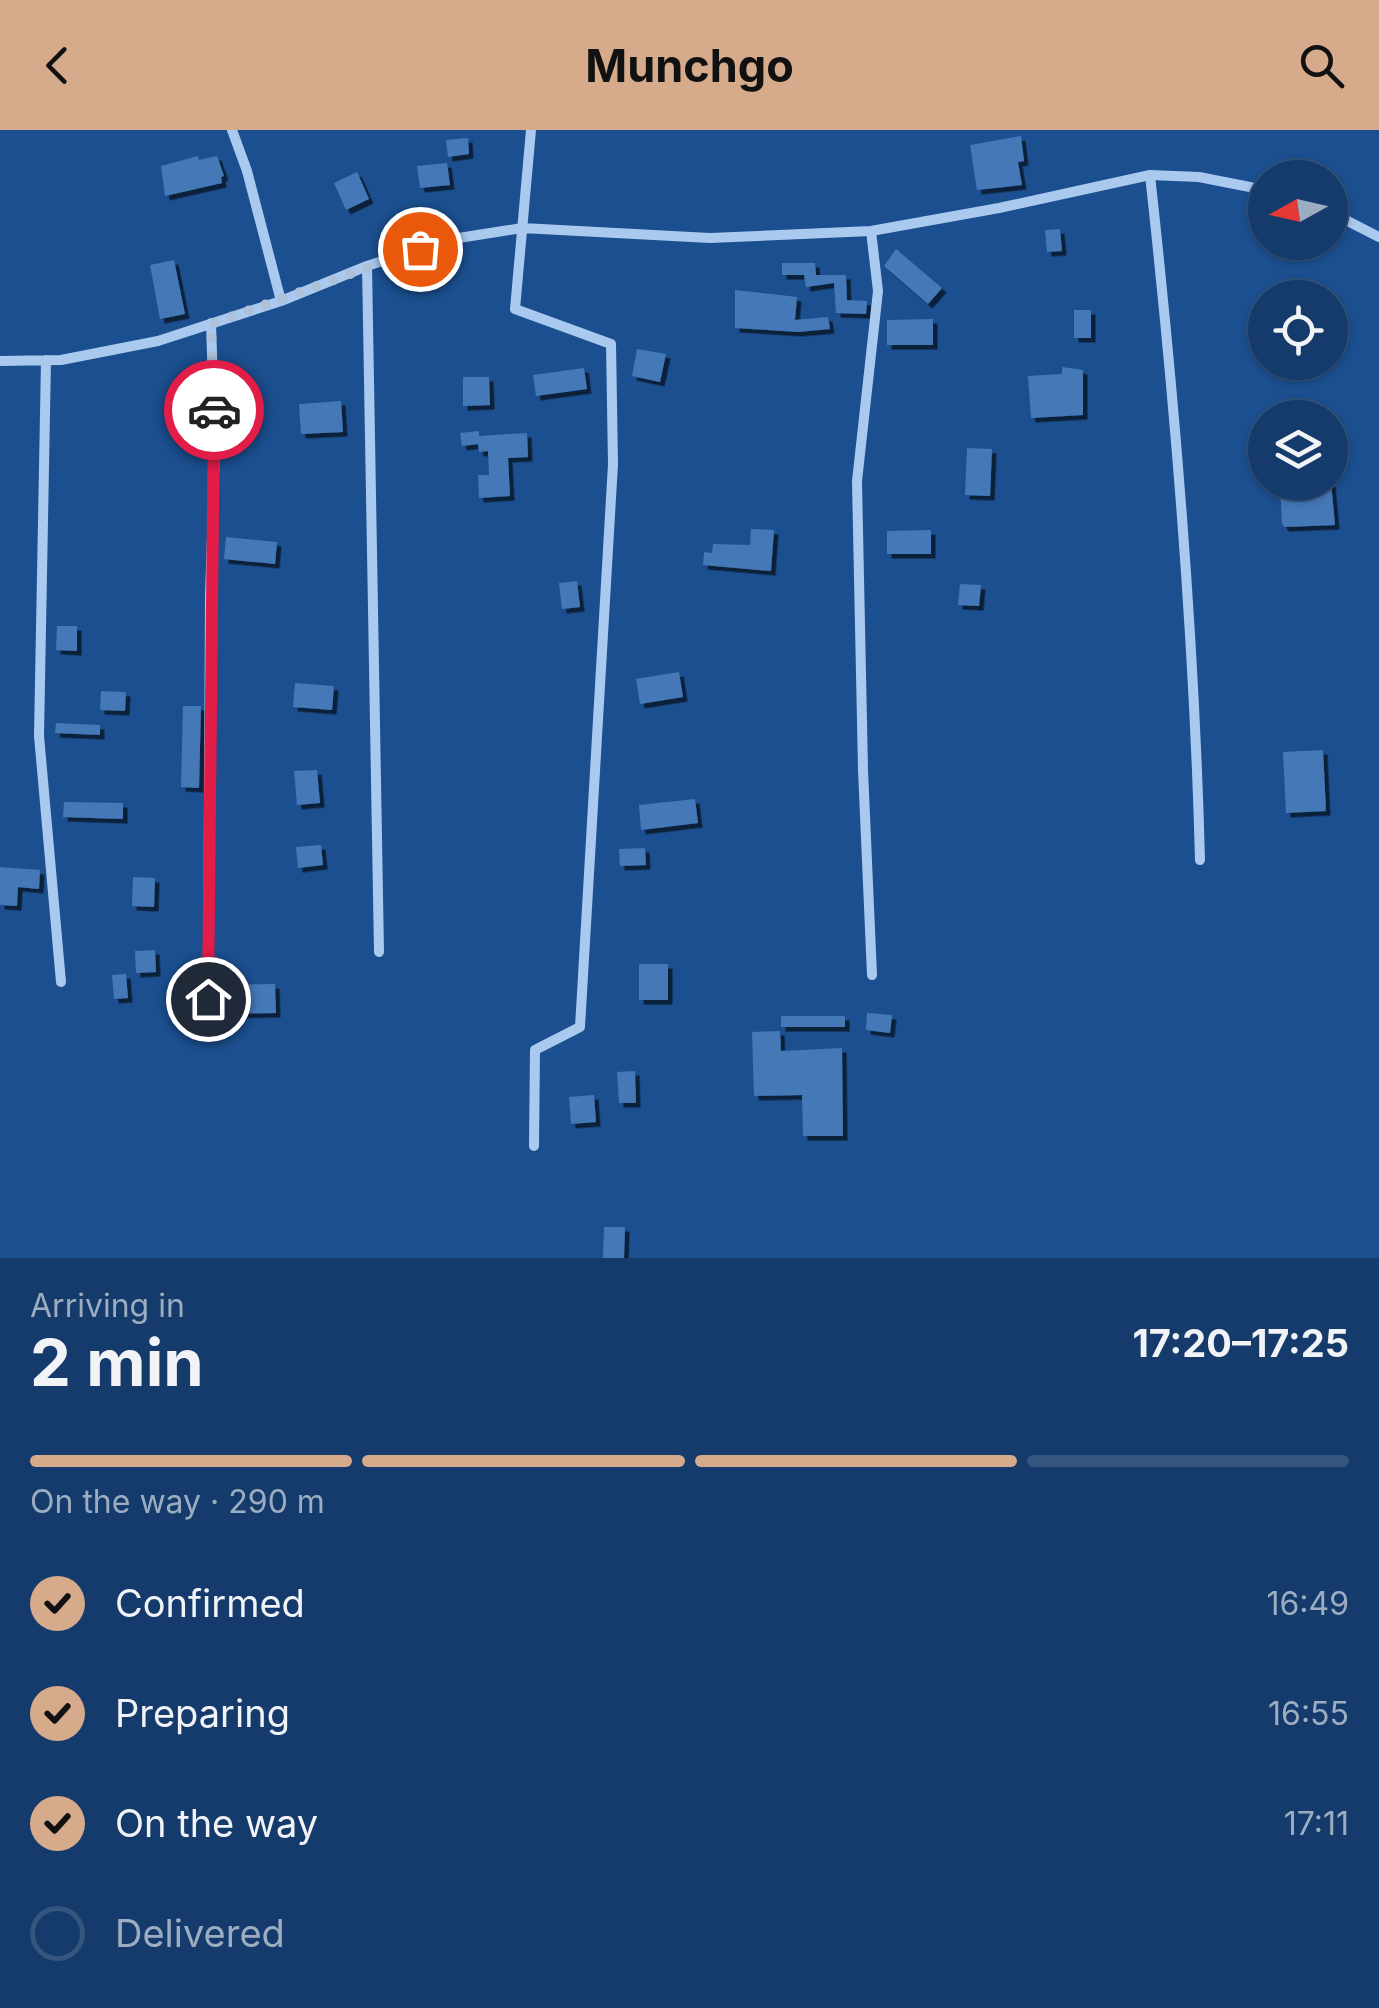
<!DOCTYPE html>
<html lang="en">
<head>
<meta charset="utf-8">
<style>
  :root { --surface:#143b6b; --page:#1d4271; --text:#f1f3f6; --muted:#9dadc1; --line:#33557e; --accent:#d6ab8b }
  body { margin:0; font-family:Inter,sans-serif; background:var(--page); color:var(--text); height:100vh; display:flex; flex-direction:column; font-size:38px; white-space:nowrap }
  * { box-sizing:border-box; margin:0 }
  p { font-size:32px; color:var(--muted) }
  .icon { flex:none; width:55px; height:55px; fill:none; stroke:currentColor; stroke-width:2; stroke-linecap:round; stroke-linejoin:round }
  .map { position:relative; height:1128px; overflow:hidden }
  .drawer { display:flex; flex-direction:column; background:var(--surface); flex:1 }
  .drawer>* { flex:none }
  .needle { width:65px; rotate:262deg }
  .fabs { position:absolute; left:1248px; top:30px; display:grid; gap:20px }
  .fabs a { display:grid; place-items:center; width:100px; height:100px; border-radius:50%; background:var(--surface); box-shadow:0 2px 8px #0004,0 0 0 2px var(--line); font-size:50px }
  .pin { position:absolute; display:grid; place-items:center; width:85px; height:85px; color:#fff; margin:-42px; border:5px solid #fff; border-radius:50%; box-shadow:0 2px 10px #0007 }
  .courier { position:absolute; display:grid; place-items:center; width:100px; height:100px; margin:-50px; border:8px solid #e11d48; border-radius:50%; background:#fff; color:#222; box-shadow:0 2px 12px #0007 }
  .summary em { font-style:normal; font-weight:700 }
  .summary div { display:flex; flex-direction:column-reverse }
  .summary { display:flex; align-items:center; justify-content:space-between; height:170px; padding:0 30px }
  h1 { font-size:65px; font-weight:700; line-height:75px }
  .bar { display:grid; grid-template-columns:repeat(4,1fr); gap:15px 10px; align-content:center; height:120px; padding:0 30px }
  .bar i { height:12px; border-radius:8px; background:var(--line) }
  .bar .on { background:var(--accent) }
  .bar p { grid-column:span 4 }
  ol { padding:0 30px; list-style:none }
  li { display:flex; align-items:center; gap:30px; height:110px }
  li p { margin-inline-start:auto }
  li .icon { padding:10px; border-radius:50%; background:var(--accent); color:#111; stroke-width:4 }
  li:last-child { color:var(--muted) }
  li i { width:55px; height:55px; border:5px solid var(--line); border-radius:50% }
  header { display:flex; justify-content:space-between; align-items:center; height:130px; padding:0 30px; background:var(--accent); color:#111; font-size:45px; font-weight:700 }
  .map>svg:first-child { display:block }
  .building { fill:#4478b7; filter:url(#shadow) }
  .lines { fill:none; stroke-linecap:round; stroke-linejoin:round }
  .minor { stroke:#a9c9ee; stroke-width:10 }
  .done { stroke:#afc1d8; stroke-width:10; stroke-dasharray:0 18 }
  .route { stroke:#e11d48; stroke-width:12 }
</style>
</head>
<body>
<header><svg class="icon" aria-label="back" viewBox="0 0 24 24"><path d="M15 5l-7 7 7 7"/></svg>Munchgo<svg class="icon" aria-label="search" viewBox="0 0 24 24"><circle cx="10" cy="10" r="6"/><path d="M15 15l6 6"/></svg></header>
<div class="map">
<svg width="1379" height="1128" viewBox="0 0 1379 1128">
  <defs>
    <filter id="shadow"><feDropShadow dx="4.5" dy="4.5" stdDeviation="0" flood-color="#0009"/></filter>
  </defs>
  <rect width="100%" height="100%" fill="#1b4f8f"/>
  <path class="building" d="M1021,6L1024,31L1018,32L1022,55L977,60L970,15Z
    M468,8L469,24L448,27L446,10Z
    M198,26L199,30L217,26L224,46L221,47L222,53L165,66L161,36Z
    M447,33L450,55L420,58L417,36Z
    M357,42L369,69L346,80L334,53Z
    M1060,99L1062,121L1047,122L1045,100Z
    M896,119L942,158L928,174L884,136Z
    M174,130L185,184L160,189L150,135Z
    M782,133H815L816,145H846L847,170L867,171L866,184L836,183L834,153L806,157L804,145H782Z
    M735,160L797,167L795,190L828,187L830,199L798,202L735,198Z
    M1074,180H1091V208H1074Z
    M933,189V215H887V190Z
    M637,219L666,224L660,252L632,246Z
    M1062,237L1083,240V285L1031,288L1028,246L1062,244Z
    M584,238L587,259L536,266L533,245Z
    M463,247H489L490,275L463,276Z
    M341,271L343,302L301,304L299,274Z
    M479,301V306L527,303L528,327L508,328L510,366L479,368L478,345H489L488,321L479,322L478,314L462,316L460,303Z
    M967,318L992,319L990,366L965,365Z
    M1280,352H1331L1335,395L1285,397L1282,394Z
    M751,399L774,400L771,441L703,435L704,422L712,423L713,414L750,415Z
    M931,400V424H887V401Z
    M226,407L277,412L275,434L224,429Z
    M577,451L580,477L562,479L559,453Z
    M960,454L981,455L979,476L958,475Z
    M57,496H77V521L56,520Z
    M679,542L683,567L640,574L636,549Z
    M295,553L334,556L332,580L293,577Z
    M101,561L126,562L125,581L100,580Z
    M183,576H201L199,658L181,657Z
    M56,593L100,595V605L55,603Z
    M1323,620L1326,681L1286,683L1283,622Z
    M317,640L320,673L297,675L294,641Z
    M695,669L698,693L641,700L639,675Z
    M64,672L123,673V689L63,687Z
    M321,715L323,735L298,738L296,717Z
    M645,718L646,735L620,736L619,719Z
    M0,737L40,740L39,759L18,757L17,776L0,775Z
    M133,747L155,748L154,777L132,776Z
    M155,820L156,842L136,843L135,821Z
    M639,834H668V870H639Z
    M126,844L128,868L114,869L112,845Z
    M275,854L276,883L222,884L221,855Z
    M867,883L892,885L890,903L866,900Z
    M781,886H845V897H781Z
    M780,901L781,921L842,918L843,1006H803L802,965L754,966L752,902Z
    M635,941L636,973H619L617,942Z
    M594,965L596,992L571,994L569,967Z
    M604,1097H625L624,1128H603Z"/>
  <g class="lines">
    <path class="minor" d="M232,0L247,41L281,171
      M531,0L515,179L611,214L613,334L580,897L535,920L534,1016
      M1150,45C1175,273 1194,500 1200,730
      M1330,82L1379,107
      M871,101L878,161L857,351L863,640L872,845
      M367,136L379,822
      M46,230L39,606L61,852
      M0,231L61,230L158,211L281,171L367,136L446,110L522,98L710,108L871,101L999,78L1150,45L1199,47L1265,60
      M208,869L210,466L215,316L211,193"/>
  </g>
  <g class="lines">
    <path class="done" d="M214,280L211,194L420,119"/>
    <path class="route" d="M208,869L214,280"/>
  </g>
</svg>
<div class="fabs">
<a><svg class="needle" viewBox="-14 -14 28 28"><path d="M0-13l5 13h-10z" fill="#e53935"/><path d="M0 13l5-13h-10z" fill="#9dadc1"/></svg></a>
<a><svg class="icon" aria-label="locate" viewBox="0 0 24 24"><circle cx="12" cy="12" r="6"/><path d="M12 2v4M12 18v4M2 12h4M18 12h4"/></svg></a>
<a><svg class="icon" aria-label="layers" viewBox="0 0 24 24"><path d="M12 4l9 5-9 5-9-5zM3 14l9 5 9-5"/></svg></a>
</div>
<div class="pin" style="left:420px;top:119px;background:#ea580c"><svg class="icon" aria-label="bag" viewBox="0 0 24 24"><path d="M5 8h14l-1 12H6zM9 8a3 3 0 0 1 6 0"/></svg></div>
<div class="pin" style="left:208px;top:869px;background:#1f2937"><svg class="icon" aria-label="home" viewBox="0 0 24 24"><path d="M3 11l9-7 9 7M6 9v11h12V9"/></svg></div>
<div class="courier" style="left:214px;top:280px"><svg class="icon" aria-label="car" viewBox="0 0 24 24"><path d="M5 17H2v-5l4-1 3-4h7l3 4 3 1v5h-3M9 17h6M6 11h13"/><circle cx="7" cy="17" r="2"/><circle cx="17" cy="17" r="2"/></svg></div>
</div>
<section class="drawer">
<div class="summary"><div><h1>2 min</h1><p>Arriving in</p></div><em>17:20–17:25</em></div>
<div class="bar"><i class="on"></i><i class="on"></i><i class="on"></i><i></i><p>On the way · 290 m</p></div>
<ol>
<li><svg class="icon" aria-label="check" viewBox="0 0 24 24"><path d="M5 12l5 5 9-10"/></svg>Confirmed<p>16:49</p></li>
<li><svg class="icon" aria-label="check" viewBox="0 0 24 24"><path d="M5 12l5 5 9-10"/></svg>Preparing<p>16:55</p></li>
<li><svg class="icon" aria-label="check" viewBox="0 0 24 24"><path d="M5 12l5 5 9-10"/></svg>On the way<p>17:11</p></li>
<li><i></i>Delivered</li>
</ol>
</section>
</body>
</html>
